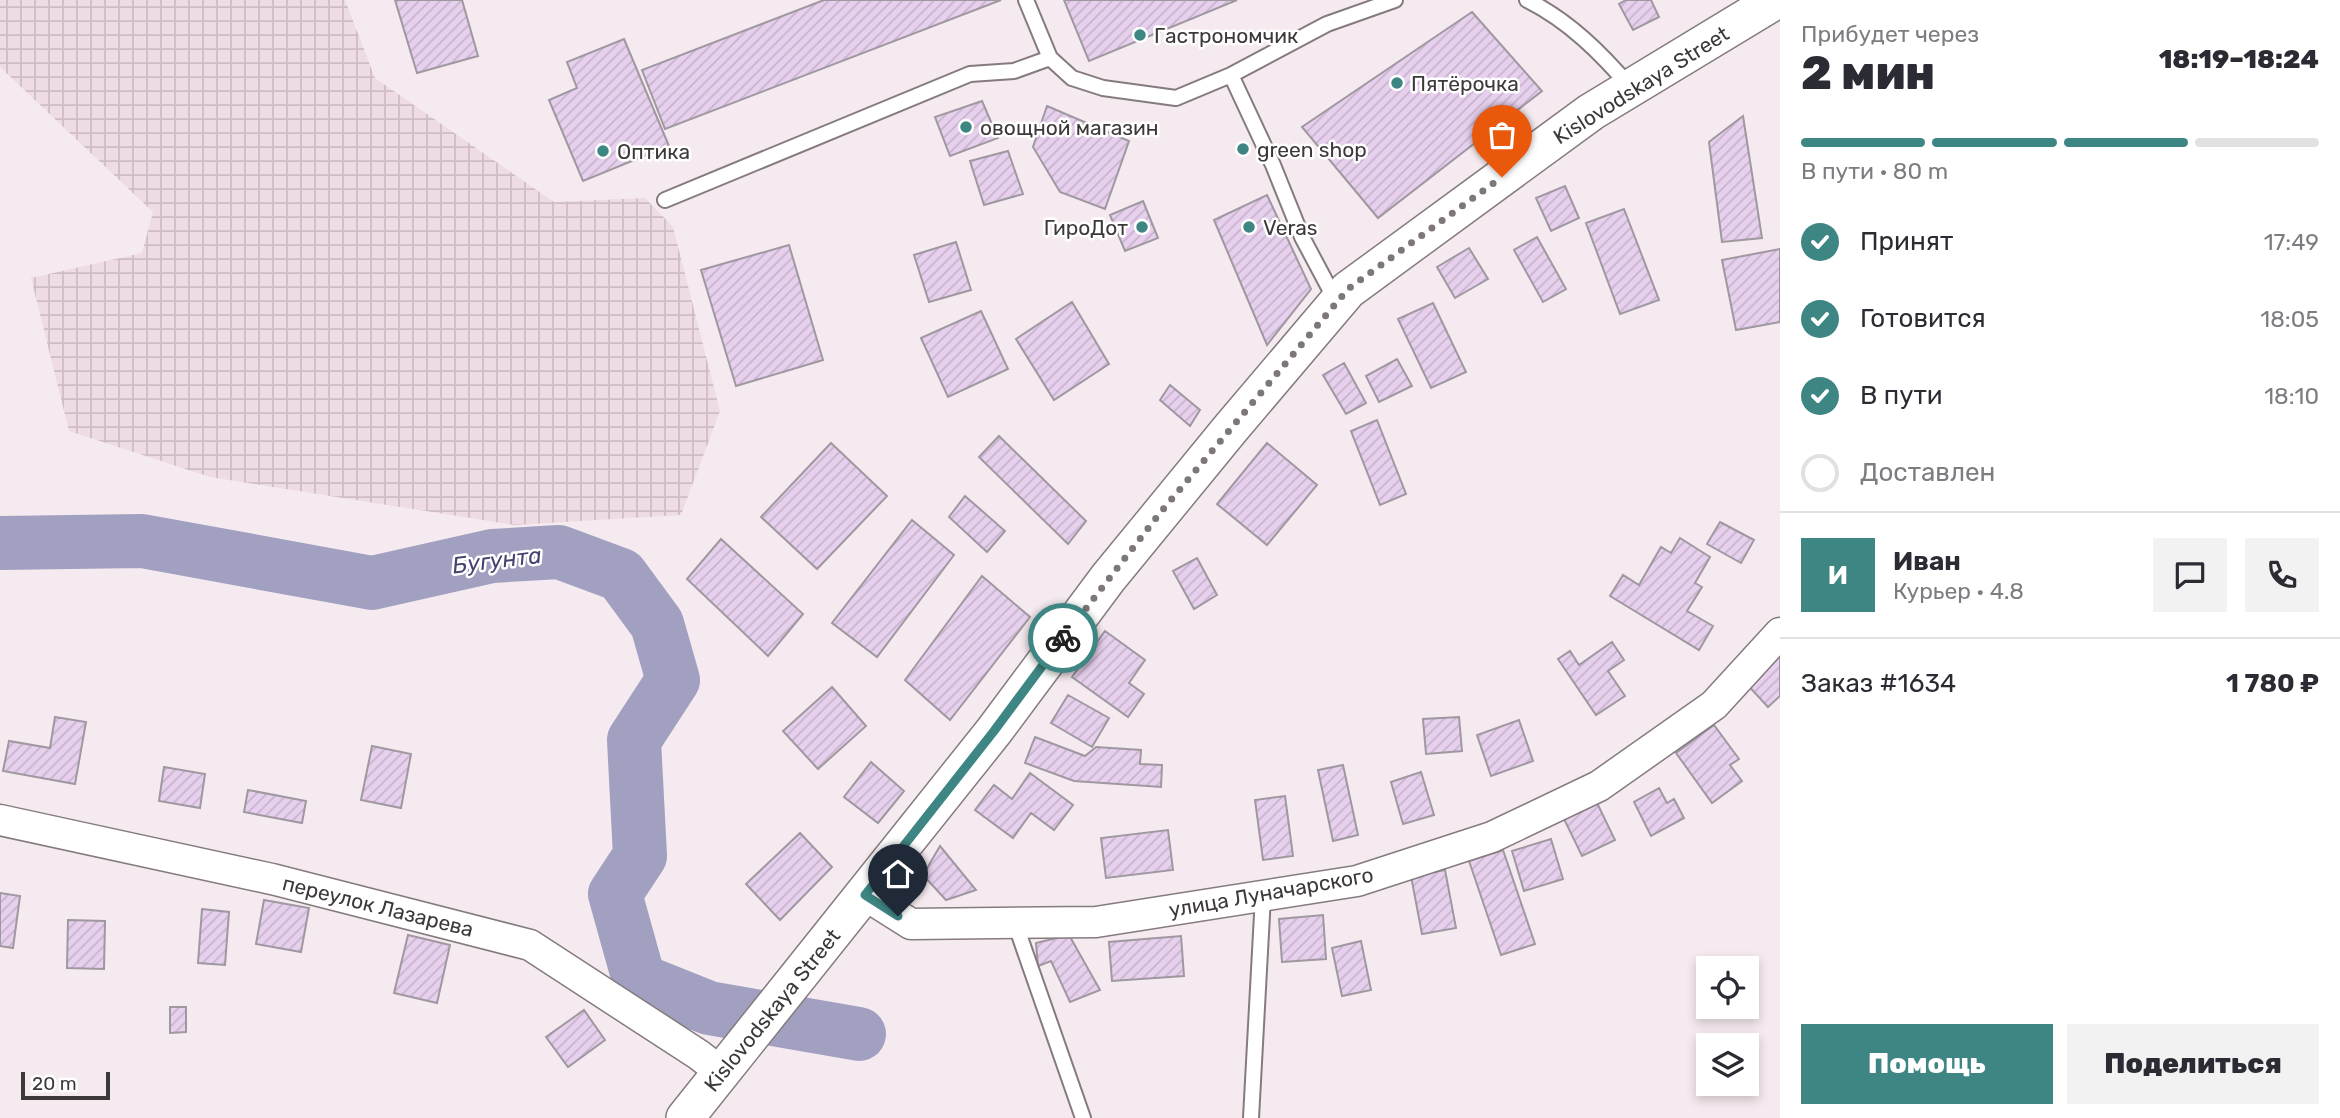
<!DOCTYPE html>
<html lang="ru">
<head>
<meta charset="utf-8">
<style>
  :root { --surface:#fff; --page:#f2f2f3; --text:#2b2b33; --muted:#7c7c81; --line:#e1e1e2; --accent:#3e8683 }
  body { margin:0; font-family:Rubik,sans-serif; background:var(--page); color:var(--text); height:100vh; display:flex; flex-direction:column; font-size:26px; white-space:nowrap }
  * { box-sizing:border-box; margin:0 }
  p { font-size:23px; color:var(--muted) }
  .icon { flex:none; width:38px; height:38px; fill:none; stroke:currentColor; stroke-width:2; stroke-linecap:round; stroke-linejoin:round }
  .map { position:relative; flex:1; overflow:hidden }
  .drawer { display:flex; flex-direction:column; background:var(--surface); width:560px }
  .drawer>* { flex:none }
  .fabs { position:absolute; left:1696px; top:956px; display:grid; gap:14px }
  .fabs a { display:grid; place-items:center; width:63px; height:63px; border-radius:0px; background:var(--surface); box-shadow:0 4px 10px #0003; font-size:35px }
  .scale { position:absolute; left:21px; bottom:18px; width:89px; box-sizing:border-box; padding-left:7px; border:4px solid #3d393b; border-top:0; font-size:19px; line-height:24px; white-space:nowrap; color:#3d393b; -webkit-text-stroke:5px #fff; paint-order:stroke }
  .pin { position:absolute; display:grid; place-items:center; width:60px; height:60px; color:#fff; margin:-72px -30px; border-radius:50% 50% 50% 0; rotate:-45deg; box-shadow:0 0 7px #0007 }
  .pin .icon { rotate:45deg }
  .courier { position:absolute; display:grid; place-items:center; width:70px; height:70px; margin:-35px; border:5px solid #3e8683; border-radius:50%; background:#fff; color:#222; box-shadow:0 2px 9px #0007 }
  .overview em { font-style:normal; font-weight:800 }
  .overview div { display:flex; flex-direction:column-reverse }
  .overview { display:flex; align-items:center; justify-content:space-between; height:119px; padding:0 21px }
  h1 { font-size:46px; font-weight:800; line-height:52px }
  .bar { display:grid; grid-template-columns:repeat(4,1fr); gap:10px 7px; align-content:center; height:84px; padding:0 21px }
  .bar i { height:9px; border-radius:5px; background:var(--line) }
  .bar .current { background:var(--accent) }
  .bar p { grid-column:span 4 }
  .line { display:flex; align-items:center; gap:18px; padding:0 21px; border-top:2px solid var(--line) }
  .line div { flex:1 }
  .round { display:grid; place-items:center; flex:none; width:74px; height:74px; border-radius:0px; background:var(--page) }
  ol { padding:0 21px; list-style:none }
  li { display:flex; align-items:center; gap:21px; height:77px }
  li p { margin-inline-start:auto }
  li .icon { padding:7px; border-radius:50%; background:var(--accent); color:#fff; stroke-width:4 }
  li:last-child { color:var(--muted) }
  li i { width:38px; height:38px; border:4px solid var(--line); border-radius:50% }
  .action { display:flex; gap:14px; margin-top:auto; padding:14px 21px }
  .action a { flex:1; height:80px; border-radius:0px; background:var(--accent); color:#fff; font-size:28px; font-weight:800; line-height:80px; text-align:center }
  .action a+a { background:var(--page); color:var(--text) }
  main { display:flex; flex:1; min-height:0 }
  .map>svg:first-child { display:block }
  .industrial { fill:url(#industrial-grid) }
  .lines { fill:none; stroke-linecap:round; stroke-linejoin:round }
  .river { stroke:#a1a0c0; stroke-width:54 }
  .building { fill:url(#building-hatch); stroke:#9f98a1; stroke-width:2 }
  .service-casing { stroke:#857b7f; stroke-width:18 }
  .minor-casing { stroke:#857b7f; stroke-width:33 }
  .tertiary-casing { stroke:#857b7f; stroke-width:40 }
  .service { stroke:#fff; stroke-width:14 }
  .minor { stroke:#fff; stroke-width:30 }
  .tertiary { stroke:#fff; stroke-width:37 }
  .done { stroke:#7d777a; stroke-width:7; stroke-dasharray:0 12.6 }
  .route { stroke:#3e8683; stroke-width:9 }
  .poi-dot { fill:#3e8683; stroke:#fff; stroke-width:2.5 }
  .labels { text-anchor:middle; dominant-baseline:central; stroke-width:5; stroke-linejoin:round; paint-order:stroke }
  .poi-label { font-size:21px; fill:#3d393b; stroke:#fff; text-anchor:start }
  .street-label { font-size:21px; fill:#3d393b; stroke:#fff }
  .water-label { font-size:23px; font-style:italic; fill:#46426f; stroke:#fff }
</style>
</head>
<body>
<main>
<div class="map">
<svg width="1780" height="1118" viewBox="0 0 1780 1118">
  <defs>
    <pattern id="industrial-grid" width="8" height="8" patternUnits="userSpaceOnUse" patternTransform="scale(1.75)"><rect width="8" height="8" fill="#efdbe3"/><path d="M0 4h8M4 0v8" fill="none" stroke="#cebdc4"/></pattern>
    <pattern id="building-hatch" width="6" height="6" patternUnits="userSpaceOnUse" patternTransform="scale(1.75)"><rect width="6" height="6" fill="#e7d0ed"/><path d="M-1 1l2-2M0 6l6-6M5 7l2-2" fill="none" stroke="#c7b3cc"/></pattern>
  </defs>
  <rect width="100%" height="100%" fill="#f5eaef"/>
  <path class="industrial" d="M0,0H345L375,78L554,202L645,198L673,227L720,411L681,515L514,525L210,477L69,431L31,278L142,253L153,212L0,67Z"/>
  <g class="lines">
    <path class="river" d="M0,543L142,541L372,583L492,556L559,552L621,575L657,624L673,680L634,740L640,856L615,894L639,980L709,1008L859,1034"/>
  </g>
  <path class="building" d="M395,0H462L478,56L417,73Z
    M824,0H1001L665,129L642,70Z
    M1064,0H1237L1089,61Z
    M1626,0H1651L1659,17L1633,30L1619,4Z
    M1472,12L1542,91L1378,218L1302,127Z
    M624,39L669,146L583,181L549,100L577,88L567,62Z
    M982,101L998,138L950,156L935,117Z
    M1047,106L1129,141L1105,209L1060,192L1033,147Z
    M1743,116L1762,238L1722,242L1709,142Z
    M1008,151L1023,194L984,205L970,161Z
    M1565,186L1579,218L1551,231L1536,198Z
    M1267,195L1311,289L1267,345L1214,220Z
    M1143,201L1158,238L1125,251L1110,215Z
    M1624,209L1659,300L1620,314L1586,223Z
    M1537,237L1566,289L1543,302L1514,250Z
    M956,242L971,290L929,302L914,255Z
    M789,245L823,360L736,386L701,270Z
    M1469,248L1488,279L1455,298L1437,267Z
    M1780,249V322L1736,330L1722,260Z
    M1072,302L1109,364L1054,400L1016,339Z
    M1433,303L1466,372L1431,388L1398,319Z
    M981,311L1008,369L948,397L921,338Z
    M1397,359L1412,386L1379,402L1366,376Z
    M1344,363L1366,403L1346,414L1323,375Z
    M1170,385L1200,410L1190,426L1160,400Z
    M1377,420L1406,494L1380,505L1351,431Z
    M999,436L1086,521L1068,544L979,457Z
    M831,443L887,496L817,569L761,517Z
    M1267,443L1317,485L1267,545L1217,504Z
    M965,496L1005,531L987,552L949,517Z
    M912,520L954,555L877,657L832,623Z
    M1720,522L1754,540L1741,563L1707,544Z
    M1680,538L1710,557L1695,583L1702,587L1687,611L1713,626L1699,650L1610,596L1623,575L1639,585L1661,547L1671,553Z
    M721,539L803,614L768,656L687,579Z
    M1197,558L1217,595L1194,609L1173,571Z
    M982,576L1030,617L950,720L905,680Z
    M1105,631L1145,660L1129,683L1144,694L1128,717L1072,677Z
    M1612,642L1624,660L1608,671L1625,696L1596,715L1558,659L1570,651L1579,665Z
    M1780,647V696L1768,707L1743,680Z
    M832,687L866,726L818,769L783,731Z
    M1068,695L1109,718L1092,747L1051,723Z
    M55,717L86,722L75,784L3,771L9,741L50,748Z
    M1459,717L1462,751L1426,754L1423,719Z
    M1519,720L1533,761L1491,776L1477,735Z
    M1714,725L1739,759L1730,765L1742,781L1712,803L1676,753Z
    M1035,737L1085,756L1096,747L1141,750L1140,764L1162,765L1161,787L1074,781L1025,763Z
    M372,746L411,754L401,808L361,800Z
    M871,762L904,791L878,823L844,797Z
    M1343,765L1358,835L1333,841L1318,770Z
    M164,767L205,774L200,808L159,801Z
    M1421,772L1434,815L1403,824L1391,782Z
    M1030,773L1073,805L1054,830L1031,813L1013,838L975,810L994,785L1012,799Z
    M1659,788L1667,803L1674,799L1684,818L1651,836L1634,802Z
    M248,790L306,801L302,823L244,812Z
    M1285,796L1293,856L1263,860L1255,800Z
    M1597,803L1615,840L1582,856L1564,819Z
    M1168,830L1173,870L1106,878L1101,838Z
    M800,833L832,867L780,920L746,884Z
    M1551,839L1563,879L1524,891L1512,851Z
    M940,846L976,890L946,900L923,875Z
    M1503,850L1535,944L1501,955L1469,861Z
    M1445,870L1456,928L1422,934L1411,876Z
    M0,893L20,896L13,948L0,946Z
    M264,900L309,908L301,952L256,944Z
    M202,909L229,912L225,965L198,963Z
    M1323,915L1326,959L1282,962L1279,919Z
    M68,920L105,921L104,969L67,968Z
    M408,935L450,945L437,1003L394,993Z
    M1069,935L1100,990L1070,1002L1051,961L1038,966L1036,943Z
    M1181,936L1184,976L1112,981L1109,942Z
    M1361,941L1371,990L1342,996L1332,948Z
    M170,1007H186V1032L170,1033Z
    M584,1010L605,1040L568,1067L546,1037Z"/>
  <g class="lines">
    <g class="service-casing">
      <path id="service" d="M1026,0L1050,58
        M1527,0C1569,21 1601,53 1631,88
        M665,200L970,74L1014,71L1050,58L1072,78L1103,88L1176,98L1231,75
        M1336,301L1302,237L1273,165L1231,75L1327,24L1395,0
        M1015,923L1083,1118
        M1251,1118L1263,896"/>
    </g>
    <g class="minor-casing">
      <path id="minor" d="M0,820L272,879L530,945L699,1055L722,1073
        M865,895L911,924L1096,922L1357,881L1492,837L1599,786L1714,705L1780,633"/>
    </g>
    <g class="tertiary-casing">
      <path id="tertiary" d="M685,1118L994,731L1108,578L1231,428L1348,290L1591,112L1776,0"/>
    </g>
    <use href="#service" class="service"/>
    <use href="#minor" class="minor"/>
    <use href="#tertiary" class="tertiary"/>
  </g>
  <g class="lines">
    <path class="done" d="M1063,638L1160,513L1348,289L1502,177"/>
    <path class="route" d="M898,916L865,895L994,731L1063,638"/>
  </g>
  <g class="poi-dot">
    <circle cx="1140" cy="35" r="7"/>
    <circle cx="1397" cy="83" r="7"/>
    <circle cx="966" cy="127" r="7"/>
    <circle cx="1243" cy="149" r="7"/>
    <circle cx="603" cy="151" r="7"/>
    <circle cx="1142" cy="227" r="7"/>
    <circle cx="1249" cy="227" r="7"/>
  </g>
  <g class="labels">
    <g class="poi-label">
      <text x="1154" y="35">Гастрономчик</text>
      <text x="1411" y="83">Пятёрочка</text>
      <text x="980" y="127">овощной магазин</text>
      <text x="1257" y="149">green shop</text>
      <text x="617" y="151">Оптика</text>
      <text x="1128" y="227" text-anchor="end">ГироДот</text>
      <text x="1263" y="227">Veras</text>
    </g>
    <g class="street-label">
      <text transform="translate(1641 85) rotate(-32)">Kislovodskaya Street</text>
      <text transform="translate(1271 892) rotate(-10)">улица Луначарского</text>
      <text transform="translate(378 906) rotate(14)">переулок Лазарева</text>
      <text transform="translate(772 1010) rotate(-51)">Kislovodskaya Street</text>
    </g>
    <g class="water-label">
      <text transform="translate(497 560) rotate(-7)">Бугунта</text>
    </g>
  </g>
</svg>
<div class="fabs">
<a><svg class="icon" aria-label="locate" viewBox="0 0 24 24"><circle cx="12" cy="12" r="6"/><path d="M12 2v4M12 18v4M2 12h4M18 12h4"/></svg></a>
<a><svg class="icon" aria-label="layers" viewBox="0 0 24 24"><path d="M12 4l9 5-9 5-9-5zM3 14l9 5 9-5"/></svg></a>
</div>
<div class="scale">20 m</div>
<div class="pin" style="left:1502px;top:177px;background:#ea580c"><svg class="icon" aria-label="bag" viewBox="0 0 24 24"><path d="M5 8h14l-1 12H6zM9 8a3 3 0 0 1 6 0"/></svg></div>
<div class="pin" style="left:898px;top:916px;background:#1f2937"><svg class="icon" aria-label="home" viewBox="0 0 24 24"><path d="M3 11l9-7 9 7M6 9v11h12V9"/></svg></div>
<div class="courier" style="left:1063px;top:638px"><svg class="icon" aria-label="bike" viewBox="0 0 24 24"><circle cx="6" cy="16" r="4"/><circle cx="18" cy="16" r="4"/><path d="M6 16l4-8h5l3 8M10 8l3 8H6M13 5h3"/></svg></div>
</div>
<section class="drawer">
<div class="overview"><div><h1>2 мин</h1><p>Прибудет через</p></div><em>18:19–18:24</em></div>
<div class="bar"><i class="current"></i><i class="current"></i><i class="current"></i><i></i><p>В пути · 80 m</p></div>
<ol>
<li><svg class="icon" aria-label="check" viewBox="0 0 24 24"><path d="M5 12l5 5 9-10"/></svg>Принят<p>17:49</p></li>
<li><svg class="icon" aria-label="check" viewBox="0 0 24 24"><path d="M5 12l5 5 9-10"/></svg>Готовится<p>18:05</p></li>
<li><svg class="icon" aria-label="check" viewBox="0 0 24 24"><path d="M5 12l5 5 9-10"/></svg>В пути<p>18:10</p></li>
<li><i></i>Доставлен</li>
</ol>
<div class="line" style="height:126px"><b class="round" style="background:var(--accent);color:#fff">И</b><div><b>Иван</b><p>Курьер · 4.8</p></div><a class="round"><svg class="icon" aria-label="chat" viewBox="0 0 24 24"><path d="M4 5h16v11H9l-5 4z"/></svg></a><a class="round"><svg class="icon" aria-label="phone" viewBox="0 0 24 24"><path d="M5 4h4l2 5-3 2q2 4 5 5l2-3 5 2v4C11 20 4 13 5 4z"/></svg></a></div>
<div class="line" style="height:91px"><div>Заказ #1634</div><b>1 780 ₽</b></div>
<div class="action"><a>Помощь</a><a>Поделиться</a></div>
</section>
</main>
</body>
</html>
